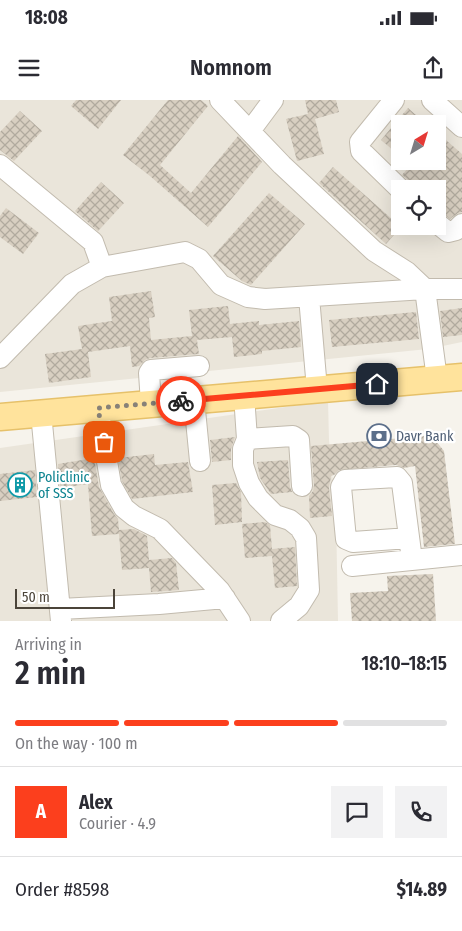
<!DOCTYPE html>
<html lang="en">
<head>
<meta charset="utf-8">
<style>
  :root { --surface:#fff; --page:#f2f2f3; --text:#2b2b33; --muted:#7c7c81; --line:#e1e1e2; --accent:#fc3f1d }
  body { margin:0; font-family:"Fira Sans Condensed",sans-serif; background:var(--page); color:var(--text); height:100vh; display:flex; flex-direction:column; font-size:19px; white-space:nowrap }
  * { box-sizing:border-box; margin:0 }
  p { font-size:16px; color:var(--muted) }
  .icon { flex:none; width:28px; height:28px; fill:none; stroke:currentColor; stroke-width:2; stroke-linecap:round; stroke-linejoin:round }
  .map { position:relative; height:521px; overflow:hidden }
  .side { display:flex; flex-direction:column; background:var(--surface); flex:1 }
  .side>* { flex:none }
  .needle { width:32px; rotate:38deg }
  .controls { position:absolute; left:391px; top:15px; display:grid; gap:10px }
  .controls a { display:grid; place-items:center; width:55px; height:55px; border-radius:0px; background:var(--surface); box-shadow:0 5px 20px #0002; font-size:25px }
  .scale { position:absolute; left:15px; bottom:12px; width:100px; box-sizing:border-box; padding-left:5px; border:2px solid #4b4439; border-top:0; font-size:14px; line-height:18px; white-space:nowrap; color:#4b4439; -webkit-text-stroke:4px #fff; paint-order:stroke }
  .pin { position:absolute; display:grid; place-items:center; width:42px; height:42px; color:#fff; margin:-21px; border-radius:10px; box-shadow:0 2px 8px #0006 }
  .courier { position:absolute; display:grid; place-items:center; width:50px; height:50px; margin:-25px; border:4px solid #fc3f1d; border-radius:50%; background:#fff; color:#222; box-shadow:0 1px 6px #0007 }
  .summary em { font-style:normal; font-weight:600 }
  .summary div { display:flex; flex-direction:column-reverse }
  .summary { display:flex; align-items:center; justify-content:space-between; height:85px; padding:0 15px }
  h1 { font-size:32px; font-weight:600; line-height:38px }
  .bar { display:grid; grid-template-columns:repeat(4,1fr); gap:8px 5px; align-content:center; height:60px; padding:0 15px }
  .bar i { height:6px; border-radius:4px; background:var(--line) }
  .bar .selected { background:var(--accent) }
  .bar p { grid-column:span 4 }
  .line { display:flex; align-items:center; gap:12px; padding:0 15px; border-top:1px solid var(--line) }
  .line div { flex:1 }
  .round { display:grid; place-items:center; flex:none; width:52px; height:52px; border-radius:0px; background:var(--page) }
  .status { display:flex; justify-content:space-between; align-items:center; height:35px; padding:0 25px; background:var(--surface); direction:ltr }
  .status svg { height:14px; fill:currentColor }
  header { display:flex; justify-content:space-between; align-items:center; height:65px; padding:0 15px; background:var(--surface); font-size:22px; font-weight:600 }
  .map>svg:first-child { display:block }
  .residential { fill:#eae5da; fill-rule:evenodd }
  .building { fill:url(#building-cross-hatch) }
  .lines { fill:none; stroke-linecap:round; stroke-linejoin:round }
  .minor-casing { stroke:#c2bbae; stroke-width:22 }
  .major-casing { stroke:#e6c16a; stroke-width:29 }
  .minor { stroke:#fff; stroke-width:20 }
  .major { stroke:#ffe39c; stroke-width:26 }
  .done { stroke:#878178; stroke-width:5; stroke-dasharray:0 9 }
  .route { stroke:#fc3f1d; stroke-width:6 }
  .labels { text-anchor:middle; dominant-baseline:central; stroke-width:4.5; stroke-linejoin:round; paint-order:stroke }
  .service-label { font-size:14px; fill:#4e5e75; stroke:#fff; text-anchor:start }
  .culture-label { font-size:14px; fill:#0d838f; stroke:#fff; text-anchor:start }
</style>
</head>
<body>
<div class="status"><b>18:08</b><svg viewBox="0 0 49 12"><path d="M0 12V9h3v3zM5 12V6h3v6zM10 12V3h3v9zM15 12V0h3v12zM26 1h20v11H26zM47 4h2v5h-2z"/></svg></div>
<header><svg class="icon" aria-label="menu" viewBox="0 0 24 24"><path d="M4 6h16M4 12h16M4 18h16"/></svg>Nomnom<svg class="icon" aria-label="share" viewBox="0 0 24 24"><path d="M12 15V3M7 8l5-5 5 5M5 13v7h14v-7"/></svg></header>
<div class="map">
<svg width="462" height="521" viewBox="0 0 462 521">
  <defs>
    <pattern id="building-cross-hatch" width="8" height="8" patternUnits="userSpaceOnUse" patternTransform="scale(1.25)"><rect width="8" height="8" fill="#d8cfc1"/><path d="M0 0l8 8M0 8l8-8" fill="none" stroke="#b1aa9e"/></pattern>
  </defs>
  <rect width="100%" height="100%" fill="#f6f3ec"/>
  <path class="residential" d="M0,0H462V242L428,249L0,292ZM400,24H438V61H400ZM400,89H438V126H400Z
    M328,301L329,340L336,415L338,521H0V348Z"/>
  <path class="building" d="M76,0H121L98,29L71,6Z
    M168,0H201L208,6L160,65L191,93L238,36L262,62L208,127L150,76L123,55Z
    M305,0H336L339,12L315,19L324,54L297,61L286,19L308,14Z
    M408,8L426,24H400V56L381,40Z
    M20,11L42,31L14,61L0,50V32Z
    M438,33L462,54V112L458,113L450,119L438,110V89H412L409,81L402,75L414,61H438Z
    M333,67L401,127L386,144L319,83Z
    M101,82L124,103L98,131L75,111Z
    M269,93L305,124L251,185L242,181L213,156Z
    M6,108L39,133L23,154L0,137V116Z
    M151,191L155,217L149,218L151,240L192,236L189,210L228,206L230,224L259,221V225L299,221L301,247L262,251V254L234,257L232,237L197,240L199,254L150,258L145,260L139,266L132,267L130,246L88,252L91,277L49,283L45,254L82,249L78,226L112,221L109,197Z
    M462,208V235L443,237L440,211Z
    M416,212L419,239L332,247L329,220Z
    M425,336L436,341L444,351L455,444L424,447L415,366L404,368L396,365L339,370L334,375L331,376L329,388L332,416L310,418L309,396L313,391L314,385L311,346Z
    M235,337L231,349V360L212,362L210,340Z
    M154,354L155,365L188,362L193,392L132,399L122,381L118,358Z
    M94,358L99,387L114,414L118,419L119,430L134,429L147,436L149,460L172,458L176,463L179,490L151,492L149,468L122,470L119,434L92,436L88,384L60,388L58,364Z
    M288,360L290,387L292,392L271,394L260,378L257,362Z
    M35,370L37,397L0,401V374Z
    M236,383L241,392L242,422L215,425L212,385Z
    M265,422L270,425L272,449L295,447L297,486L275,488L272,456L245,458L242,424Z
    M433,474L436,521H352L350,493L388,491L387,476Z"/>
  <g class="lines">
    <g class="minor-casing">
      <path id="minor" d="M220,0L282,65L374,151L407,172L425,189L437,279
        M394,0L360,42L361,51L400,89
        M432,0L462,27
        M250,31L273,0
        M0,65L93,142L102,167
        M438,124L448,132L456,130L462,124
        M309,197L317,289
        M0,258L72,184L102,167L185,152L199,159L221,185L248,197L265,199L425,189H462
        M244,295L247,339L243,349V365L249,383L258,398L275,415L290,420L300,428L306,438L309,490L299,506L281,521
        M194,300L200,361
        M151,303L149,273L151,270L199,266
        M98,308L111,385L124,408L134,416L160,429L220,491L240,521
        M41,313L61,521
        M247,339L293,336L299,340L302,386
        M409,438L353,442L346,439L341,387L345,380L397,377L402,383L412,460
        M352,466L462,455
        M60,509L159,504L225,498"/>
    </g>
    <g class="major-casing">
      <path id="major" d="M0,317L462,277"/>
    </g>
    <use href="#minor" class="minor"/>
    <use href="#major" class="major"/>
  </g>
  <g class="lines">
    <path class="done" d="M104,342L98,308L181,301"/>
    <path class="route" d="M181,301L377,284"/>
  </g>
  <defs>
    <g id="bank-ring" transform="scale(1.25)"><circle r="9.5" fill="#fff" stroke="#5c6f8a" stroke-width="1.5"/><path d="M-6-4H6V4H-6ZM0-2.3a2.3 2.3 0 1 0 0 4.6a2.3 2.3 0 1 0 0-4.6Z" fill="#5c6f8a"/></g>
    <g id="building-ring" transform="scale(1.25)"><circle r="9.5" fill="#fff" stroke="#0f9aa8" stroke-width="1.5"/><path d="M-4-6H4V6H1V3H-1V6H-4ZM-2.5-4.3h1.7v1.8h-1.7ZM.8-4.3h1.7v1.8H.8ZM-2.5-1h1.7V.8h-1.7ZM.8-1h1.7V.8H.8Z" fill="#0f9aa8"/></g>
  </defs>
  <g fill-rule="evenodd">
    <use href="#bank-ring" x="379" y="336"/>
    <use href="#building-ring" x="20" y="385"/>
  </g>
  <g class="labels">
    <g class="service-label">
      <text x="396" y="336">Davr Bank</text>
    </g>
    <g class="culture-label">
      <text x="38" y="377">Policlinic<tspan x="38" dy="16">of SSS</tspan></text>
    </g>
  </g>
</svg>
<div class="controls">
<a><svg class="needle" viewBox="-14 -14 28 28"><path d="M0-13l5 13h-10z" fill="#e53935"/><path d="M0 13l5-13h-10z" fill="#7c7c81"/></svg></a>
<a><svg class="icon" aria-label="locate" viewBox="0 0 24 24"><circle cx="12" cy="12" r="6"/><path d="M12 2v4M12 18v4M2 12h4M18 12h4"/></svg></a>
</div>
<div class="scale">50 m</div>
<div class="pin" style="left:104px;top:342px;background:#ea580c"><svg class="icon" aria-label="bag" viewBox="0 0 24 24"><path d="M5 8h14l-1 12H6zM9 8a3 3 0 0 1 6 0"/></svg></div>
<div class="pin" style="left:377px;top:284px;background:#1f2937"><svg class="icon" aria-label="home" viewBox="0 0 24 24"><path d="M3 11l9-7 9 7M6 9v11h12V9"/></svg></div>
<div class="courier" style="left:181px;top:301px"><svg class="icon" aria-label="bike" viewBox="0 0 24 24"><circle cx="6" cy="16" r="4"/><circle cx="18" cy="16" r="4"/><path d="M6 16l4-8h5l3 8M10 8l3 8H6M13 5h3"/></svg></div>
</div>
<section class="side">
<div class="summary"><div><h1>2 min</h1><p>Arriving in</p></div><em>18:10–18:15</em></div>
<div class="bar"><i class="selected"></i><i class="selected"></i><i class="selected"></i><i></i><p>On the way · 100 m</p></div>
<div class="line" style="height:90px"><b class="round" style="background:var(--accent);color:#fff">A</b><div><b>Alex</b><p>Courier · 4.9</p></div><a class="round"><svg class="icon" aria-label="chat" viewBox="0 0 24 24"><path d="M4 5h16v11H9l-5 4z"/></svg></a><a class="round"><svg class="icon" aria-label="phone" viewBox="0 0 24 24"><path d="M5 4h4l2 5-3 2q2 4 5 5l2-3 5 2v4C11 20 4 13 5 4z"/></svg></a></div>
<div class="line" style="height:65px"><div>Order #8598</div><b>$14.89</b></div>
</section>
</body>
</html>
